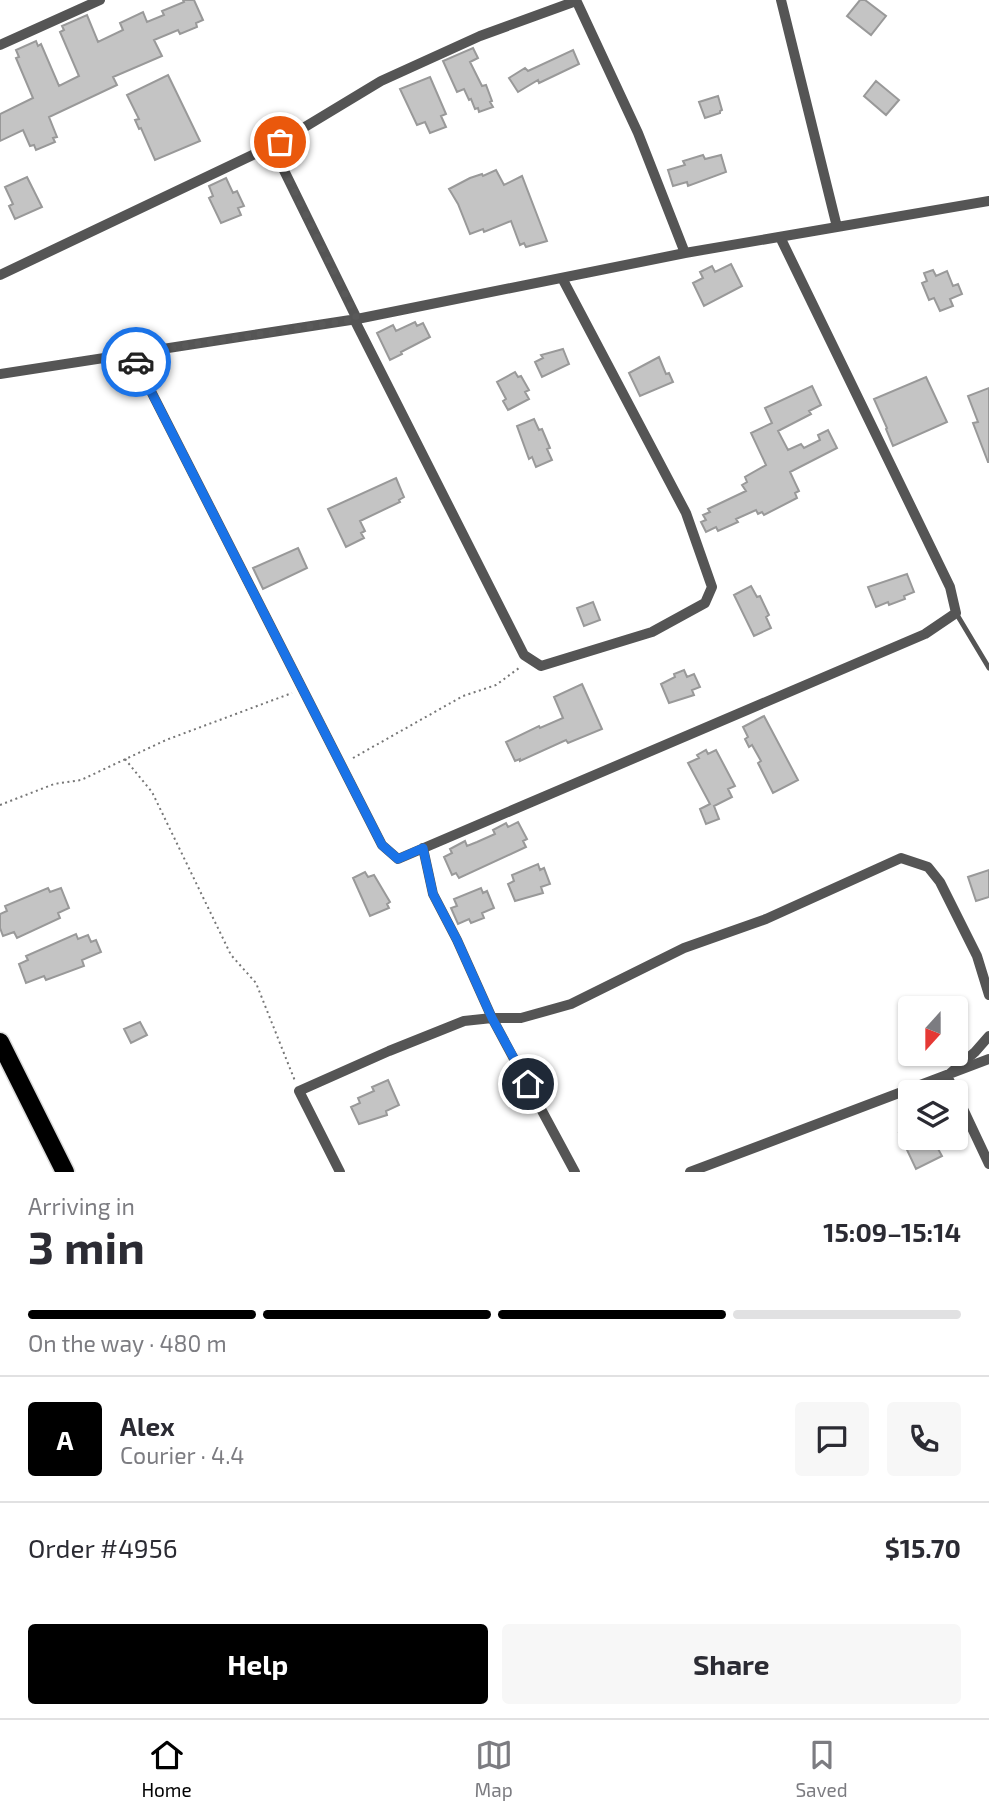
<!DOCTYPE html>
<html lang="en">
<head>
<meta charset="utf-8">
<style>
  :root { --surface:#fff; --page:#f7f7f7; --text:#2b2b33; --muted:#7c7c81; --line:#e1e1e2; --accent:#000 }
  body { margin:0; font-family:"Exo 2",sans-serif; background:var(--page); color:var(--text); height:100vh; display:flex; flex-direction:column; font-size:26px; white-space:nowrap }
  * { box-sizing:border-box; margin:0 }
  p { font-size:23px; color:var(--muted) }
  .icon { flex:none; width:38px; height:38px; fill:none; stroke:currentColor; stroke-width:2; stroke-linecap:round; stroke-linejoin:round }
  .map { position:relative; height:1172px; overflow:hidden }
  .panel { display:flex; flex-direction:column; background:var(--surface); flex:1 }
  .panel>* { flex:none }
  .needle { width:46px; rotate:201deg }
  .buttons { position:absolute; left:898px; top:996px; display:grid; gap:14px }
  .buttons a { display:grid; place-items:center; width:70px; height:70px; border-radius:7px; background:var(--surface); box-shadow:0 2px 5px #0004; font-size:35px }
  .pin { position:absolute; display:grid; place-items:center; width:60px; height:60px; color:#fff; margin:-30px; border:4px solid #fff; border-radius:50%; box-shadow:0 2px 7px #0007 }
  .courier { position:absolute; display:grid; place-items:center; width:70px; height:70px; margin:-35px; border:5px solid #1a73e8; border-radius:50%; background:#fff; color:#222; box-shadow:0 2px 9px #0007 }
  .summary em { font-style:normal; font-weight:700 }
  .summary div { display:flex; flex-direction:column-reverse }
  .summary { display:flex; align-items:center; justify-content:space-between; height:119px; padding:0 28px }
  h1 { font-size:46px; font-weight:700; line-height:52px }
  .bar { display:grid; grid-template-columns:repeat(4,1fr); gap:10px 7px; align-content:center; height:84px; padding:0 28px }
  .bar i { height:9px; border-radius:5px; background:var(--line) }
  .bar .on { background:var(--accent) }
  .bar p { grid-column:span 4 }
  .line { display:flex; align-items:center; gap:18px; padding:0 28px; border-top:2px solid var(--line) }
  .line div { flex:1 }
  .round { display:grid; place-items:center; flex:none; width:74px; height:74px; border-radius:7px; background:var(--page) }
  .button { display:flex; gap:14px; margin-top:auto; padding:14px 28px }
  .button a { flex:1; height:80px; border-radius:7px; background:var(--accent); color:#fff; font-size:28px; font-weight:700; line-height:80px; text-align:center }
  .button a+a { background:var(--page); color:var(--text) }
  .tab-bar { display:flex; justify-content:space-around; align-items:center; height:98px; border-top:2px solid var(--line); background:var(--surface); font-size:19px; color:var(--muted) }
  .tab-bar a { display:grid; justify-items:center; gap:4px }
  .tab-bar .on { color:var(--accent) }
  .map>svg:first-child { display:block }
  .building { fill:#c4c4c4; stroke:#999; stroke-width:2 }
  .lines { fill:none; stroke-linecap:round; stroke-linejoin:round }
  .primary-casing { stroke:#dbdbdb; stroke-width:21 }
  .path { stroke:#777; stroke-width:2; stroke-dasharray:2 3.5; stroke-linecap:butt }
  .lane { stroke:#555; stroke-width:5 }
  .street { stroke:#555; stroke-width:10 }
  .primary { stroke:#000; stroke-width:18 }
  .done { stroke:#595959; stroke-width:7; stroke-dasharray:0 12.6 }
  .route { stroke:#1a73e8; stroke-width:9 }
</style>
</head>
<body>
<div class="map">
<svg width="989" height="1172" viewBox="0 0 989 1172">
  <rect width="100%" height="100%" fill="#fff"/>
  <path class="building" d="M183,0H194L203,20L196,23L197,27L180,34L178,30L154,40L162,56L113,77L117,85L49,117L57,137L53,138L55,142L36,150L34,145L30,146L23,130L0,141V114L33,98L16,58L19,57L16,50L36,41L38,46L41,44L59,86L79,76L60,32L64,30L62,26L87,15L98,42L123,30L120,23L143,12L147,22L164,15L162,11L184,2Z
    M860,0H865L886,16L871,35L847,16Z
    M473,48L478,58L470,62L482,86L486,85L492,101L490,102L493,107L479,112L478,108L475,109L471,99L469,100L464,89L457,92L443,61Z
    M573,50L579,64L539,83L538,80L518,92L509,78L525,68L528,71Z
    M168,75L200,141L155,160L141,128L139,129L135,120L139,119L127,95Z
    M430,77L446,114L441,116L446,127L430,133L425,122L417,125L400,89Z
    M876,81L899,100L886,115L864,96Z
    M718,96L722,110L720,111V113L705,118L699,102Z
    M703,155L705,159L721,155L726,172L688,186L687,182L673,186L668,170L685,165L683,161Z
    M496,170L504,185L522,176L547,241L526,247L524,243L520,245L511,221L484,232L483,229L470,234L458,204L449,189L470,178L482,174L483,176Z
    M27,177L42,207L15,219L9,206L13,204L5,187Z
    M226,178L233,193L237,191L244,206L238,208L241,215L221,223L209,198L213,196L209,186Z
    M731,264L742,286L704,306L693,283L703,278L700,272L712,266L715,272Z
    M933,270L936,276L947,271L953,286L958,284L962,294L950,299L953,306L940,311L934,298L929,300L922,283L927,281L924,273Z
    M415,322L417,326L423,323L430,337L401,352L402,354L390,360L377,333L393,325L396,331Z
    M563,349L569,364L542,377L535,362L543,358L541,355Z
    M659,357L666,374L669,373L673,382L640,396L629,373Z
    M515,372L518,377L521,376L529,390L525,392L529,399L508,410L503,401L506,399L497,382Z
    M926,377L947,422L893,446L886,429L887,428L874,399Z
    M812,386L821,405L809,411L811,414L778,431L788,450L801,444L804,448L820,440L818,435L828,430L837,448L790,472L799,491L795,493L797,498L764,515L762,512L758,514L756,510L736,519L738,522L718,531L716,527L706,532L701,522L706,520L703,515L710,512L708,509L746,491L742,485L747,482L745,477L766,465L751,433L772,423L765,408Z
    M989,388V462H988L973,423L978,422L968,396Z
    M534,419L539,430L542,429L550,448L547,449L552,460L536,467L532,457L529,459L517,426Z
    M396,478L404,497L399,500L400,502L360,521L365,531L361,533L364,538L346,547L328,509Z
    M298,548L307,568L263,589L253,568Z
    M907,574L914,592L904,596L905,599L889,605L888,602L876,607L868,587Z
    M751,586L757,597L760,596L769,615L766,617L771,628L754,636L734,595Z
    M593,602L600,620L584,626L577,608Z
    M684,670L687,677L694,674L700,687L692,690L694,695L669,703L661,684L675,677L674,674Z
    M582,684L602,729L568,743L566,740L520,761V759L515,761L506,742L539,726L540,728L563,718L554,697Z
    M764,716L798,780L773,793L758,763L761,761L752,745L749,747L745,739L748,737L743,727Z
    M706,750L708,754L716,750L735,786L728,789L732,797L714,806L719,819L706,824L700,809L710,804L688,763L699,758L697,755Z
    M518,822L527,839L523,841L526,847L459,878L456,873L452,875L444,857L452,853L450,849L465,841L467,846L477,842L495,834L493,830L506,823L508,827Z
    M538,864L540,870L544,868L550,884L541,887L543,893L515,901L508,884L514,881L512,875Z
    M989,870V897L976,901L968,877Z
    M365,872L368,877L374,875L390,902L387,904L389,908L370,916L353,878Z
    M48,888L50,892L61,888L69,908L58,913L60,918L17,938L14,932L3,936L0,928V914L7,911L5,906Z
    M481,888L483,893L487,891L494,908L482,913L484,918L471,923L469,919L458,924L451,908L457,906L454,899Z
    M76,934L78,939L88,935L91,942L96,940L101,952L82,960L84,966L46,980L44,976L26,983L19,964L28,960L26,956Z
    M140,1022L147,1035L131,1043L124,1029Z
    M388,1080L399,1105L386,1111L387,1115L359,1124L351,1107L360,1103L358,1098L374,1091L372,1087Z
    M910,1127V1138H932L942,1156L916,1169L899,1133Z"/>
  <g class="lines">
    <g class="primary-casing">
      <path id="primary" d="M0,1042L65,1172"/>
    </g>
    <path class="path" d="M353,758L463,696L496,685L519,668
      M125,759L152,792L231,955L256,983L295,1081
      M0,805L54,784L81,780L166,740L292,693"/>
    <path class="lane" d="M956,613L989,668"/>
    <path class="street" d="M576,0L638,133L685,253
      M781,0L837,227
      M0,45L100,0
      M272,146L357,319
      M0,275L280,142L381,81L480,36L576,1
      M354,319L524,655L541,666L652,632L705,603L712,587L686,513L562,278
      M132,354L382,845L398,859L925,634L956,613L950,587L780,237
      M0,374L357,319L685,253L989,201
      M955,1092L947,1076L975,1052L989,1036
      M956,1094L989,1164
      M340,1172L299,1091L389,1051L464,1021L492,1018L457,940L433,894L423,848
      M575,1172L492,1018H521L571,1004L684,948L766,919L901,858L928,867L940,882L977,956L989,995
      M690,1172L989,1059"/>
    <use href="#primary" class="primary"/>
  </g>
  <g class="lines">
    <path class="done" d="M136,362L132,354L357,319L272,146L280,142"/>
    <path class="route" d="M136,362L382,845L398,859L423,848L433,894L457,940L492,1018L528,1084"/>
  </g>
</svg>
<div class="buttons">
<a><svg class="needle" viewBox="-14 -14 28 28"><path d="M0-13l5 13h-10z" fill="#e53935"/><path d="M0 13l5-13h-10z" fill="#7c7c81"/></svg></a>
<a><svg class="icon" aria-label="layers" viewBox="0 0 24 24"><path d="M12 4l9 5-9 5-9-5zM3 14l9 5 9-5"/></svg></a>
</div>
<div class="pin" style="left:280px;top:142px;background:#ea580c"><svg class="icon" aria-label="bag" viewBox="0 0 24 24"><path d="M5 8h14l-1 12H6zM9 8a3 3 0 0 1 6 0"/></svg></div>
<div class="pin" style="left:528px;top:1084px;background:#1f2937"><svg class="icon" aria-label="home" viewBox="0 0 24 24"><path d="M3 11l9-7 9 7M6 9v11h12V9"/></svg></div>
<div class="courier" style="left:136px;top:362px"><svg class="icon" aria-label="car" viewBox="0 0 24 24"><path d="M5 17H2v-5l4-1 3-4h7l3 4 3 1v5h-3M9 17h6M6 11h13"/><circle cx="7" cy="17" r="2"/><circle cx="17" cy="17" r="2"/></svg></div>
</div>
<section class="panel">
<div class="summary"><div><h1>3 min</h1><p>Arriving in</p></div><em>15:09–15:14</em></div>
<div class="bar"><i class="on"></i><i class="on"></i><i class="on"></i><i></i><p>On the way · 480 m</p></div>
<div class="line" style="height:126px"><b class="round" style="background:var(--accent);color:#fff">A</b><div><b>Alex</b><p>Courier · 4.4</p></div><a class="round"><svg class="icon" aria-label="chat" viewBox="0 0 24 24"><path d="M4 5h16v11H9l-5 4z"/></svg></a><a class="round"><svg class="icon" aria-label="phone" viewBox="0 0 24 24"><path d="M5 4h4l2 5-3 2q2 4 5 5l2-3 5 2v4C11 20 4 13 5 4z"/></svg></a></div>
<div class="line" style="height:91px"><div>Order #4956</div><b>$15.70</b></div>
<div class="button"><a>Help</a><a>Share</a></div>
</section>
<nav class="tab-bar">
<a class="on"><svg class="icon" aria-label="home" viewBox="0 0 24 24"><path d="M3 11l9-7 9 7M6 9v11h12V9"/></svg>Home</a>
<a><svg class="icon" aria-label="map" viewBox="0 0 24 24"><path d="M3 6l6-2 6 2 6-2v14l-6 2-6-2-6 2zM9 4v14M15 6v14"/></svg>Map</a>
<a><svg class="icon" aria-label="saved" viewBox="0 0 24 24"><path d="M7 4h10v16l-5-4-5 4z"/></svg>Saved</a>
</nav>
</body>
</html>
